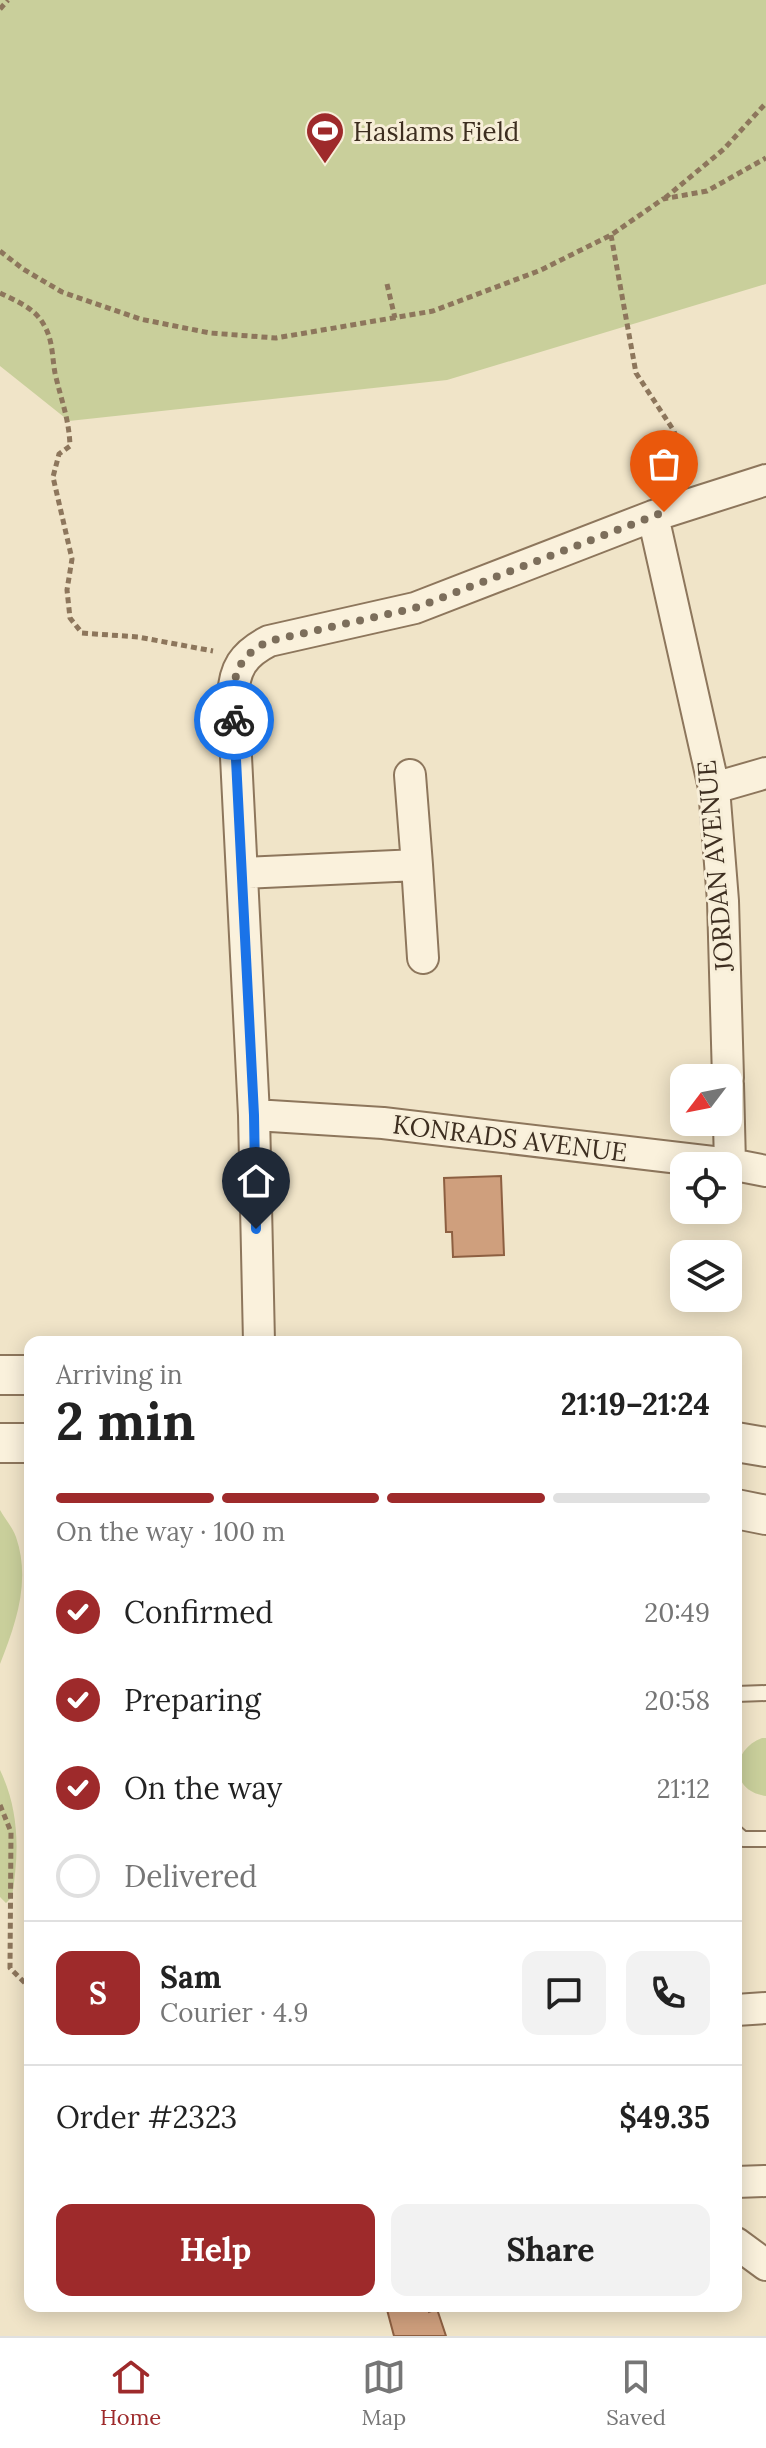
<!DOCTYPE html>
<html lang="en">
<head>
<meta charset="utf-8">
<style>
  :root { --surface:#fff; --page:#f2f2f2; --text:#222; --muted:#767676; --line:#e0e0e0; --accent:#9e2a2b }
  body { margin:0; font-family:Lora,serif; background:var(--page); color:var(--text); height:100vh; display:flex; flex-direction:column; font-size:30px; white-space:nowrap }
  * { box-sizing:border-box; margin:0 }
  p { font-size:26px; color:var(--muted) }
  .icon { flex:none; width:44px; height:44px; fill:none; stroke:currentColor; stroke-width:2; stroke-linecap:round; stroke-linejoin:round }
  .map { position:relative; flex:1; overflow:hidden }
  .details { position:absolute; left:24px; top:1336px; width:718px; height:976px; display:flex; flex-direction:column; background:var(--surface); border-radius:16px; box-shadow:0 4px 20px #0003 }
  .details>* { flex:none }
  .needle { width:52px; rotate:238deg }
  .tools { position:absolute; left:670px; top:1064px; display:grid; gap:16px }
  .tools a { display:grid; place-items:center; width:72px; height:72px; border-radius:16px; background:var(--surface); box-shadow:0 4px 20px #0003; font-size:40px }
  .pin { position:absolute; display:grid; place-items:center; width:68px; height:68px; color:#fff; margin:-82px -34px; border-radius:50% 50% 50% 0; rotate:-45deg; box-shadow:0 0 8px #0007 }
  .pin .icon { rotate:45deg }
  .courier { position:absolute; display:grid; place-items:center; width:80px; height:80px; margin:-40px; border:6px solid #1a73e8; border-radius:50%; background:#fff; color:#222; box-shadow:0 2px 10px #0007 }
  .overview em { font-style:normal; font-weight:700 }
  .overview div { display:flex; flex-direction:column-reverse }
  .overview { display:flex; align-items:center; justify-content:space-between; height:136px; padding:0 32px }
  h1 { font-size:52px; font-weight:700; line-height:60px }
  .bar { display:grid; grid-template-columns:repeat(4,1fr); gap:12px 8px; align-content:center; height:96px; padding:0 32px }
  .bar i { height:10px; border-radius:6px; background:var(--line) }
  .bar .selected { background:var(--accent) }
  .bar p { grid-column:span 4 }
  .line { display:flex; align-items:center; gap:20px; padding:0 32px; border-top:2px solid var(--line) }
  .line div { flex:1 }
  .round { display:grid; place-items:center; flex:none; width:84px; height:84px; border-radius:16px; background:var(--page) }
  ol { padding:0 32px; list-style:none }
  li { display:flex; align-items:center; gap:24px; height:88px }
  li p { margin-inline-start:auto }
  li .icon { padding:8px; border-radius:50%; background:var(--accent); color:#fff; stroke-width:4 }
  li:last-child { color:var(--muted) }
  li i { width:44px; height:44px; border:4px solid var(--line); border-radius:50% }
  .primary-button { display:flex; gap:16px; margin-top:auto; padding:16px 32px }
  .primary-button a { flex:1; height:92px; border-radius:16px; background:var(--accent); color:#fff; font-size:32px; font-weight:700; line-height:92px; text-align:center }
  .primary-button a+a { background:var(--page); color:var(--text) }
  .tabs { display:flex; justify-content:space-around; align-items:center; height:112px; border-top:2px solid var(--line); background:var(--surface); font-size:22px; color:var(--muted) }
  .tabs a { display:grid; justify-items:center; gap:4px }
  .tabs .selected { color:var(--accent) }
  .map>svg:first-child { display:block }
  .green { fill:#c9cf9b }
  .building { fill:#cf9f7d; stroke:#8d5f41; stroke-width:2 }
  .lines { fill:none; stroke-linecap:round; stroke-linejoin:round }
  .service-casing { stroke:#8d765c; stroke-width:18 }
  .minor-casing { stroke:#8d765c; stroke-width:34 }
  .tertiary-casing { stroke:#8d765c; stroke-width:42 }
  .path { stroke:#8d765c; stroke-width:5; stroke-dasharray:6 4; stroke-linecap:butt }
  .service { stroke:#faf1dc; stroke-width:14 }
  .minor { stroke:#faf1dc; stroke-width:30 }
  .tertiary { stroke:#faf1dc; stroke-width:38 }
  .done { stroke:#7c6e5b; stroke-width:8; stroke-dasharray:0 14.4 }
  .route { stroke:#1a73e8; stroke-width:10 }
  .labels { text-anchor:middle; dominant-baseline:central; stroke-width:6; stroke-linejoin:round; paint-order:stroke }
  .poi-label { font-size:26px; fill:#3d2e20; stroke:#f7eed8; text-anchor:start }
  .street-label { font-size:26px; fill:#3d2e20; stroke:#f7eed8 }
</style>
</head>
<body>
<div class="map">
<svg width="766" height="2336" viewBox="0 0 766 2336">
  <rect width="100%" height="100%" fill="#f0e4c8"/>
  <path class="green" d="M0,0H766V284L447,380L69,421L0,366Z
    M0,1510C5,1519 13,1528 16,1537C31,1581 16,1623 0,1664Z
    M762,1738H766V1796C729,1791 730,1750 762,1738Z
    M0,1770C20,1812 19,1853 12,1897L6,1903L0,1897Z"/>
  <path class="building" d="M501,1176L504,1255L453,1257L452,1232H446L444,1178Z
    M386,2306H428L429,2312L437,2309L446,2336H394Z"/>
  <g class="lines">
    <g class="service-casing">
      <path id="service" d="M736,1694L766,1693
        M736,1833L743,1839H766"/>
    </g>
    <g class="minor-casing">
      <path id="minor" d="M653,516L714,788L723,901L728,1078
        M410,775L417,865
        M714,788L766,773
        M242,873L417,865L423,958
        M728,1084L730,1164
        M254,1115L383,1123L730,1164L766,1171
        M259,1342L254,1115L233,697C234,669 243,654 269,641L415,608L653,516L766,480
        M736,2010L766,2008
        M736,2182L766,2181
        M736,2243L766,2265"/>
    </g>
    <g class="tertiary-casing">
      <path id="tertiary" d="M0,1375H30
        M736,1442L766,1447
        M0,1443H30
        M736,1509L766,1515"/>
    </g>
    <path class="path" d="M0,9L8,0
      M665,198L724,149L766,103
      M611,235L636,373L674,431L686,470L684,474
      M0,251L23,269L62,292L140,319L210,333L276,338L433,311L541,270L611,235L663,199L707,191L766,158
      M387,284L395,318
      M0,293C16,301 35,308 44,325C53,340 52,357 55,373C61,400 69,418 70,446L59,454L53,477L72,559L67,590L70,618L82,633L138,637L213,651
      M0,1805L11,1832L10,1968L30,1988"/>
    <use href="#service" class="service"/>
    <use href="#minor" class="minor"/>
    <use href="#tertiary" class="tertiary"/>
  </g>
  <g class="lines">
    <path class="done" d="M234,720C233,681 231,660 269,641L415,608L664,512"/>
    <path class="route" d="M234,720L254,1115L256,1229"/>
  </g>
  <defs>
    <g id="stadium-pin" transform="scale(2)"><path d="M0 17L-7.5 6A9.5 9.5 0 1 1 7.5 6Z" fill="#9e2a2b" stroke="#f7eed8"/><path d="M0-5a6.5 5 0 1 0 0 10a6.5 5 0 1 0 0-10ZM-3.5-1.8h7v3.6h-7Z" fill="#fff"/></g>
  </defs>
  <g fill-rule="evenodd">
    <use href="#stadium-pin" x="325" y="131"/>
  </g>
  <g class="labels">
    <g class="poi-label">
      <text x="353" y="131">Haslams Field</text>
    </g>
    <g class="street-label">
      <text transform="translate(715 866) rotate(-95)">JORDAN AVENUE</text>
      <text transform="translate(510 1138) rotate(7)">KONRADS AVENUE</text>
    </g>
  </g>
</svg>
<div class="tools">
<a><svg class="needle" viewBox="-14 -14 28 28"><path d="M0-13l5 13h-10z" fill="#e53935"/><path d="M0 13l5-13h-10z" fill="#767676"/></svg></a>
<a><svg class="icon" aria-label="locate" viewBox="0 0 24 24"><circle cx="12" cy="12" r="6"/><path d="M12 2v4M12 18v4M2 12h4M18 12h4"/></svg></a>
<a><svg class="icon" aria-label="layers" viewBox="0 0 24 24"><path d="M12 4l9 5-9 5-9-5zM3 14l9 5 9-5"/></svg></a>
</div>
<div class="pin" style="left:664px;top:512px;background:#ea580c"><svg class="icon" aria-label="bag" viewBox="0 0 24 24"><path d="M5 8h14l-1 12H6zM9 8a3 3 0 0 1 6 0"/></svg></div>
<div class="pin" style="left:256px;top:1229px;background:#1f2937"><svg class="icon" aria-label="home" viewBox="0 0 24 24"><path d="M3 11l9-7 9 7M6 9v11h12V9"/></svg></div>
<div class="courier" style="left:234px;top:720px"><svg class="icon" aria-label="bike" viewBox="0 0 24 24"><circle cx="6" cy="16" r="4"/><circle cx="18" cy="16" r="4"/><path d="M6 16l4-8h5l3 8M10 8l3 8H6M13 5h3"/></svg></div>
<section class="details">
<div class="overview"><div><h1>2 min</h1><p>Arriving in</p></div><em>21:19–21:24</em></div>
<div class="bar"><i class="selected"></i><i class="selected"></i><i class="selected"></i><i></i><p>On the way · 100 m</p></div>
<ol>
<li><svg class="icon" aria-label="check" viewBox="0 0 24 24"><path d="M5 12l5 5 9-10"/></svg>Confirmed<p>20:49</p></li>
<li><svg class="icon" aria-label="check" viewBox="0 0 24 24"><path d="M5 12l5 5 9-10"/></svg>Preparing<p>20:58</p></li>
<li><svg class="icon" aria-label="check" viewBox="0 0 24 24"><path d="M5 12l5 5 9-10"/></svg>On the way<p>21:12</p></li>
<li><i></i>Delivered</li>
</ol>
<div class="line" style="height:144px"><b class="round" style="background:var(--accent);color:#fff">S</b><div><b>Sam</b><p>Courier · 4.9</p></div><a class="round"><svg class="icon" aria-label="chat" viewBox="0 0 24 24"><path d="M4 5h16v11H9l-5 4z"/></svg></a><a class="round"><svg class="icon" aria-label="phone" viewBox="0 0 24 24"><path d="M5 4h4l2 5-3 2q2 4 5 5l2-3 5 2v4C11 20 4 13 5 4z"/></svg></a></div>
<div class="line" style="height:104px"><div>Order #2323</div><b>$49.35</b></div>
<div class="primary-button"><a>Help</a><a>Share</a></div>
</section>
</div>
<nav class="tabs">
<a class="selected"><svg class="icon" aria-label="home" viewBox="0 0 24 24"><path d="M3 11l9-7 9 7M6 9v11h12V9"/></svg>Home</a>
<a><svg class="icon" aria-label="map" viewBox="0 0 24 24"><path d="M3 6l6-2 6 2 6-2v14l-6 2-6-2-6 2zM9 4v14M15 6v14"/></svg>Map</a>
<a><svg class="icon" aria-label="saved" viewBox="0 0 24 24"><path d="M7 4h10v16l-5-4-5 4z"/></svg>Saved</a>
</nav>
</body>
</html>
